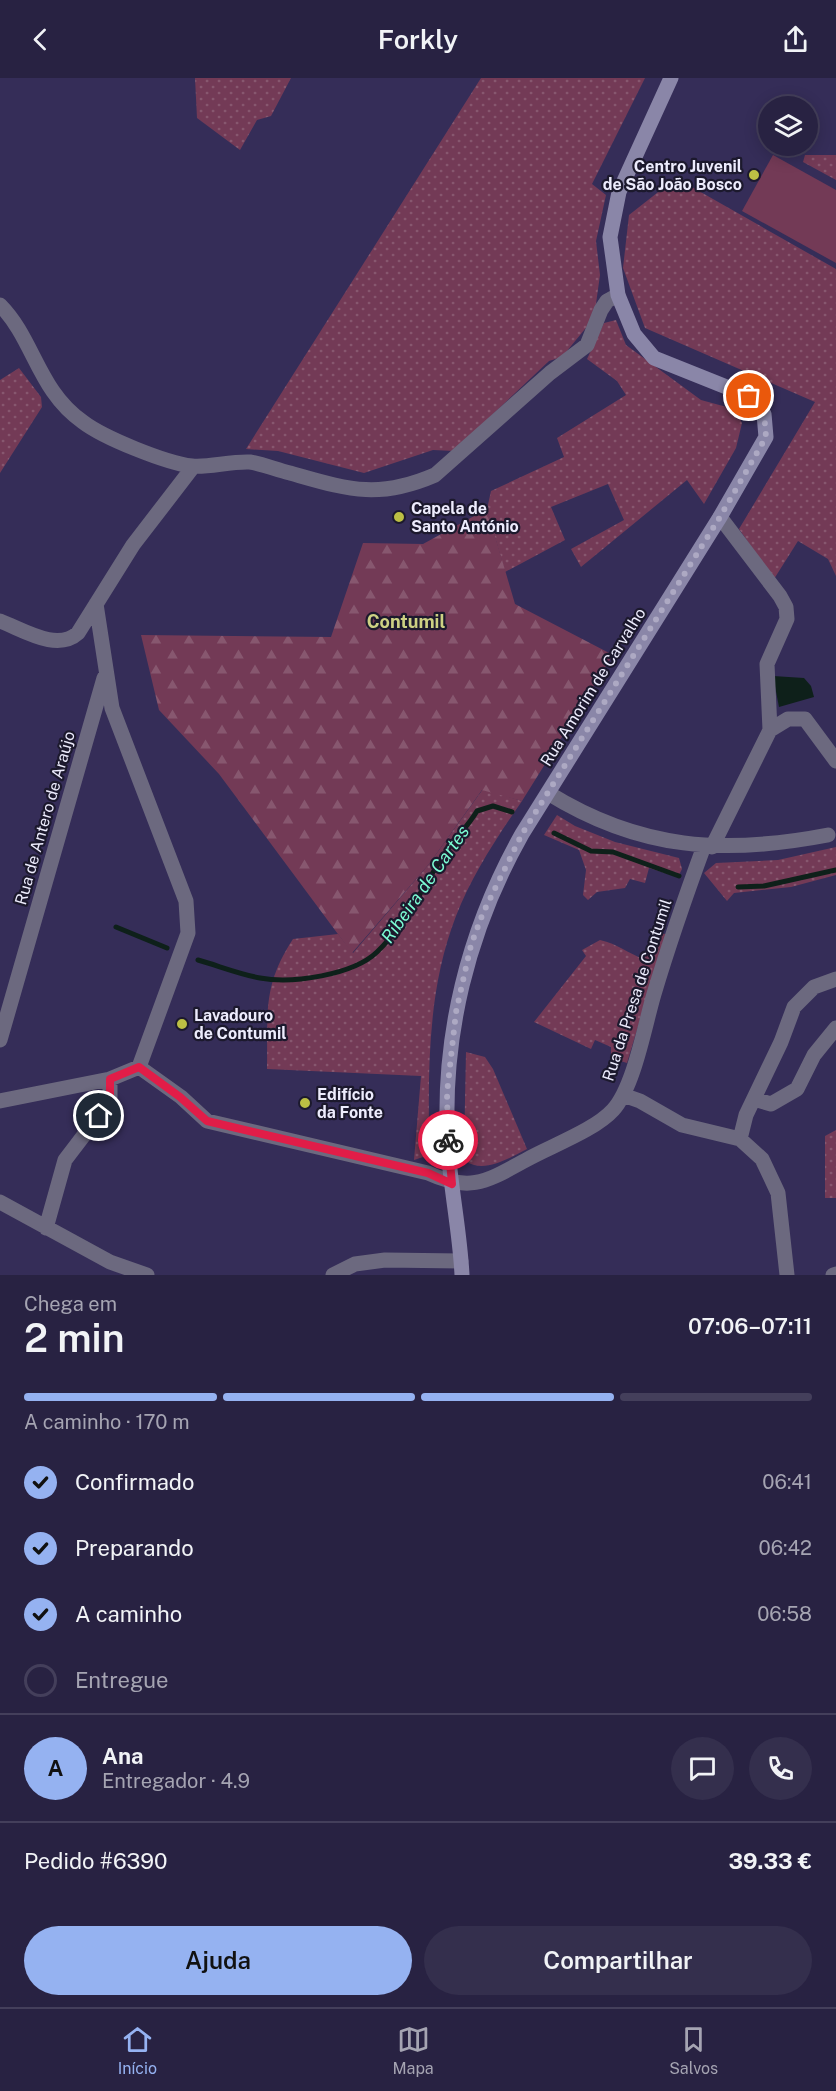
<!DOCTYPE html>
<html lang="pt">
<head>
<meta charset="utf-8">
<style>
  :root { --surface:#282242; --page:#342f4d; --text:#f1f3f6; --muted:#a5a4b2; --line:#443f5b; --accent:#95b2f1 }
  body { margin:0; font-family:"Public Sans",sans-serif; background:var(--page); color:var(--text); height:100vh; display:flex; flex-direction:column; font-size:22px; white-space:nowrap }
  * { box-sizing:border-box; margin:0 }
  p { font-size:20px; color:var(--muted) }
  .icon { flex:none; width:33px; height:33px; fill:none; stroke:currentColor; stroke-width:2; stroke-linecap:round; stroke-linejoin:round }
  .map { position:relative; height:1197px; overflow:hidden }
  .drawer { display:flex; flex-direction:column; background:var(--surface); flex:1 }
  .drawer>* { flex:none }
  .controls { position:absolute; left:758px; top:18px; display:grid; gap:12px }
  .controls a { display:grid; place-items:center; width:60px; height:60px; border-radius:50%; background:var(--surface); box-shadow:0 3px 15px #0003,0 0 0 2px var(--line); font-size:30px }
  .pin { position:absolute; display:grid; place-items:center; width:51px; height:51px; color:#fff; margin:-26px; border:3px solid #fff; border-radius:50%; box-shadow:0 2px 6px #0007 }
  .courier { position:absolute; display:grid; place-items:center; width:60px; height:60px; margin:-30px; border:4px solid #e11d48; border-radius:50%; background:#fff; color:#222; box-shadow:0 2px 8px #0007 }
  .overview em { font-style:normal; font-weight:600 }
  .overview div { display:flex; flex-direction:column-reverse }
  .overview { display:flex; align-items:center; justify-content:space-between; height:102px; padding:0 24px }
  h1 { font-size:39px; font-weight:600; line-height:45px }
  .bar { display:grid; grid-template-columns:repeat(4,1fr); gap:9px 6px; align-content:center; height:72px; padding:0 24px }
  .bar i { height:8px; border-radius:4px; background:var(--line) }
  .bar .on { background:var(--accent) }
  .bar p { grid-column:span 4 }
  .line { display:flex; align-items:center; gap:15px; padding:0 24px; border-top:2px solid var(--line) }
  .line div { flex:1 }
  .round { display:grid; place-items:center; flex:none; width:63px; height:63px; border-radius:32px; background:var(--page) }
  ol { padding:0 24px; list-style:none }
  li { display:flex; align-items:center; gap:18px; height:66px }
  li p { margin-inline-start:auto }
  li .icon { padding:6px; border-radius:50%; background:var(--accent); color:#111; stroke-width:4 }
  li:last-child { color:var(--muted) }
  li i { width:33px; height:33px; border:3px solid var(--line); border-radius:50% }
  .action { display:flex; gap:12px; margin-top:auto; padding:12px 24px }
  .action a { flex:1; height:69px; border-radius:36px; background:var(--accent); color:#111; font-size:24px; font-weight:600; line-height:69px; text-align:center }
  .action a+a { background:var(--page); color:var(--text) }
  header { display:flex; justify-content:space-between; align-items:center; height:78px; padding:0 24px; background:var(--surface); font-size:27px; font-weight:600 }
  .dock { display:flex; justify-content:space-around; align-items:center; height:84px; border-top:2px solid var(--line); background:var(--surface); font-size:16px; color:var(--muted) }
  .dock a { display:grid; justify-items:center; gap:3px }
  .dock .on { color:var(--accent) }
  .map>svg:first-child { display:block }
  .grass { fill:url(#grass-dots) }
  .forest { fill:url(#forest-firs) }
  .pitch { fill:#733a56 }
  .water { fill:#0e201a }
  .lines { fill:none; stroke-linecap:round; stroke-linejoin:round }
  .stream { stroke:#0e201a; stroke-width:5 }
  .street { stroke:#6c697f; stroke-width:15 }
  .secondary { stroke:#8a86a8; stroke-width:15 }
  .done { stroke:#ada9c3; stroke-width:6; stroke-dasharray:0 10.8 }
  .route { stroke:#e11d48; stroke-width:8 }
  .poi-dot { fill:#bcbf44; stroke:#1c192d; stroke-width:2 }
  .labels { text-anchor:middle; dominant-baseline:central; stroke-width:4.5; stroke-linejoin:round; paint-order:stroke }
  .poi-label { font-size:16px; font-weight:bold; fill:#edecfd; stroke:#1c192d; text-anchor:start }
  .street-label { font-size:16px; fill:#edecfd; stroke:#1c192d }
  .neighbourhood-label { font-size:18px; font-weight:bold; fill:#cdd183; stroke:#1c192d }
  .water-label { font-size:18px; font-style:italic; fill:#7bfcd4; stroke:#1c192d }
</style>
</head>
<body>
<header><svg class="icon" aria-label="back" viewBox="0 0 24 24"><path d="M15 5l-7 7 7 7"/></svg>Forkly<svg class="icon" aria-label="share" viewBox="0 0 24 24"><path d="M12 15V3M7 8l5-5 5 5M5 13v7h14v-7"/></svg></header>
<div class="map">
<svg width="836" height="1197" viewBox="0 0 836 1197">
  <defs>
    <pattern id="grass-dots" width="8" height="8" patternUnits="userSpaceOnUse" patternTransform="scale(1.5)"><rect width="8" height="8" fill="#733a56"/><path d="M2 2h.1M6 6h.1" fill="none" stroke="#87576f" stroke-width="1.8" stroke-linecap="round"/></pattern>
    <pattern id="forest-firs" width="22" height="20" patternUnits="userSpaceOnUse" patternTransform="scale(1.5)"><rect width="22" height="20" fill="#733a56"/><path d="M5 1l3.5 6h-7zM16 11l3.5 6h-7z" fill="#87576f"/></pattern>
  </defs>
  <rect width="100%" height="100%" fill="#352d58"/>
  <path class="grass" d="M195,0H291L271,38L257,42L240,72L197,40Z
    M481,0H645L592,106L606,117L596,163L600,197L594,240L562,279L549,283L454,373L433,372L364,395L278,373L246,371Z
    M805,77H836V102L803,84Z
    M676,100L836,191V498L828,481L798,463L774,501L739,451L815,324L645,250L623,190L629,137Z
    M616,242L626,267L701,322L734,331L742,345L736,370L704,426L687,402L581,489L571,471L624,442L608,406L551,429L565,462L505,494L487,431L491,413L564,379L557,360L626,317L617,303L587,281L604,245Z
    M19,290L41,319L42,329L0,395V302Z
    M483,711L522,723C497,759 472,797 456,838C430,905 428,978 429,1049L425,1050L426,1069H430L426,1078L414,1082L421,998L267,991C268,937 262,908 293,861L338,856L353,875L429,786Z
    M557,737L575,748L615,764L679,780L682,791L678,799L649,790L645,805L630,801L625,810L597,814L588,822L583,817L586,792L579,772L544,757Z
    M836,769V797L791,809L734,815L727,823L704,795L716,785L778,782Z
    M652,855L666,856L627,985L611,980V969L595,962L591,971L534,944L586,878L582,872L600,862C618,866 627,875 644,881Z
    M466,974L485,979L493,991L527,1071C510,1080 485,1095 467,1084L464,1073Z
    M836,1052V1120H825V1058Z"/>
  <path class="forest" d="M487,431L515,526L613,577L522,723L482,712L429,786L352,875L219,696L159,632L141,557L331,559L363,465L423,466Z"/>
  <path class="pitch" d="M773,77L836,112V185L742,133Z"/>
  <path class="water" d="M773,598L804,600L811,608L814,619L779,629Z"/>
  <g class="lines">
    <path class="stream" d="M554,755L591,773L613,774L679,798
      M738,809L764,808L836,792
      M116,849L167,870
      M198,882C219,888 239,896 260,900C292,906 353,897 377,874C405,847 421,812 442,780C452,763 467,750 477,733L493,728L512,734"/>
    <path class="street" d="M0,227C34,261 38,313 83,344C104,360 166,385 192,388C207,390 231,383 250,384C263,386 277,392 290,395C347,411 377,422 435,397L550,295L587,267L601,232L607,223L618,217
      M96,526L112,630L186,823L188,855L139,989
      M0,543C24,552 57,574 78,555L133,467L193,389
      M770,652L788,641H805L836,683
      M548,715C640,772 724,777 828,757
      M712,769L770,652L767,586L787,541L786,529L780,518L720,439
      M0,962L104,600
      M623,1017L640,1023L682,1047L740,1061L762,1081L778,1115L787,1197
      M754,1021L771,1026L797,1011L814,977L836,950
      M0,1023L110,1001L139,989L181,1019L207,1043L428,1095C471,1115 487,1103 526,1082C551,1068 595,1052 613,1032C634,1009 645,946 654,916C669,866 686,817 704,768
      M740,1061L746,1037L781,964L794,929L814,909L836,901
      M0,1124L110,1184L147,1197
      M46,1150L65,1082L110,1023V1001
      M333,1197L355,1186L385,1182L461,1183
      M833,1197L836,1196"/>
    <path class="secondary" d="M462,1197C460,1155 451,1113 448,1070C441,959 468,852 522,756L720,439L766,359L764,336L749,318L654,280L634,256L618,217L610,159L619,114L671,0"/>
  </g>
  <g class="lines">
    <path class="done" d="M448,1062L447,1015L456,934L471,867L483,835L522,756L720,439L766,359L764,336L749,318"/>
    <path class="route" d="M99,1038L110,1023V1001L139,989L180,1019L207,1043L428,1095L452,1106L448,1062"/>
  </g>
  <g class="poi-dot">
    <circle cx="754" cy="97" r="6"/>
    <circle cx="399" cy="439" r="6"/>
    <circle cx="182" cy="946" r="6"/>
    <circle cx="305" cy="1025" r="6"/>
  </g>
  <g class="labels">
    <g class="poi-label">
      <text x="742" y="88" text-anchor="end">Centro Juvenil<tspan x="742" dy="18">de São João Bosco</tspan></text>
      <text x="411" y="430">Capela de<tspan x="411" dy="18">Santo António</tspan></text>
      <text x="194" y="937">Lavadouro<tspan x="194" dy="18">de Contumil</tspan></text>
      <text x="317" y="1016">Edifício<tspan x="317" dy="18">da Fonte</tspan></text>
    </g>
    <g class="street-label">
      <text transform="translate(593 609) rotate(-58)">Rua Amorim de Carvalho</text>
      <text transform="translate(45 740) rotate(-74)">Rua de Antero de Araújo</text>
      <text transform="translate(637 912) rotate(-72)">Rua da Presa de Contumil</text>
    </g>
    <g class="neighbourhood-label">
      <text x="406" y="543">Contumil</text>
    </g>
    <g class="water-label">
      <text transform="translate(425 806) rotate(-55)">Ribeira de Cartes</text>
    </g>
  </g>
</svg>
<div class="controls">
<a><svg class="icon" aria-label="layers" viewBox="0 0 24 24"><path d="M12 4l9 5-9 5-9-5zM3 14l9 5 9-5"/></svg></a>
</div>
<div class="pin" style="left:749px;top:318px;background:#ea580c"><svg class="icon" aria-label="bag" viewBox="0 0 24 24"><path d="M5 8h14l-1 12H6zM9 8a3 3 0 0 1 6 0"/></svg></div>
<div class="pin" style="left:99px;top:1038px;background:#1f2937"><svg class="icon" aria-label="home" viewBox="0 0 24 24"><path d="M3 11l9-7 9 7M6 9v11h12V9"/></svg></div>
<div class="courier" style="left:448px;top:1062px"><svg class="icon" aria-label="bike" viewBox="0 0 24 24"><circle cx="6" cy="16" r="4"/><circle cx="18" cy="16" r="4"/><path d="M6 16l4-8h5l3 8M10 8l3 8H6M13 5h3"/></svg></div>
</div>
<section class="drawer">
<div class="overview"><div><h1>2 min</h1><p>Chega em</p></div><em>07:06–07:11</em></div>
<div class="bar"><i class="on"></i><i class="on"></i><i class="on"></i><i></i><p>A caminho · 170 m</p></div>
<ol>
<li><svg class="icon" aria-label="check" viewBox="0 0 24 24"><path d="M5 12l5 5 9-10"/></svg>Confirmado<p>06:41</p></li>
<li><svg class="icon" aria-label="check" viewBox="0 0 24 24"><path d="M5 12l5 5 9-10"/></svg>Preparando<p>06:42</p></li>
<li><svg class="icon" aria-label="check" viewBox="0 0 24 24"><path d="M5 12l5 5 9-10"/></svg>A caminho<p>06:58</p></li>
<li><i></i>Entregue</li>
</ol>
<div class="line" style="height:108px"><b class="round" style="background:var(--accent);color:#111">A</b><div><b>Ana</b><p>Entregador · 4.9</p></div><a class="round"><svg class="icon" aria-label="chat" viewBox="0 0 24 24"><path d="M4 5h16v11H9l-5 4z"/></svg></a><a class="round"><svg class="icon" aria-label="phone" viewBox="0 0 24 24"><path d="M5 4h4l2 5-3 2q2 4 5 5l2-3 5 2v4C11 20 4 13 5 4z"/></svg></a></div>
<div class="line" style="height:78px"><div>Pedido #6390</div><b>39.33 €</b></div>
<div class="action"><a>Ajuda</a><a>Compartilhar</a></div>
</section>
<nav class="dock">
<a class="on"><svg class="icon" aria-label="home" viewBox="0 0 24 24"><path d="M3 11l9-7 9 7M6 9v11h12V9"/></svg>Início</a>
<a><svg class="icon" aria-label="map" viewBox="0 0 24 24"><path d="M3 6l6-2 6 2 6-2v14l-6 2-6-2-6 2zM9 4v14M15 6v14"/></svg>Mapa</a>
<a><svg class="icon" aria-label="saved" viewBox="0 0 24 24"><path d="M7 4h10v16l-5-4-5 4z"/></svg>Salvos</a>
</nav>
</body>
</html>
